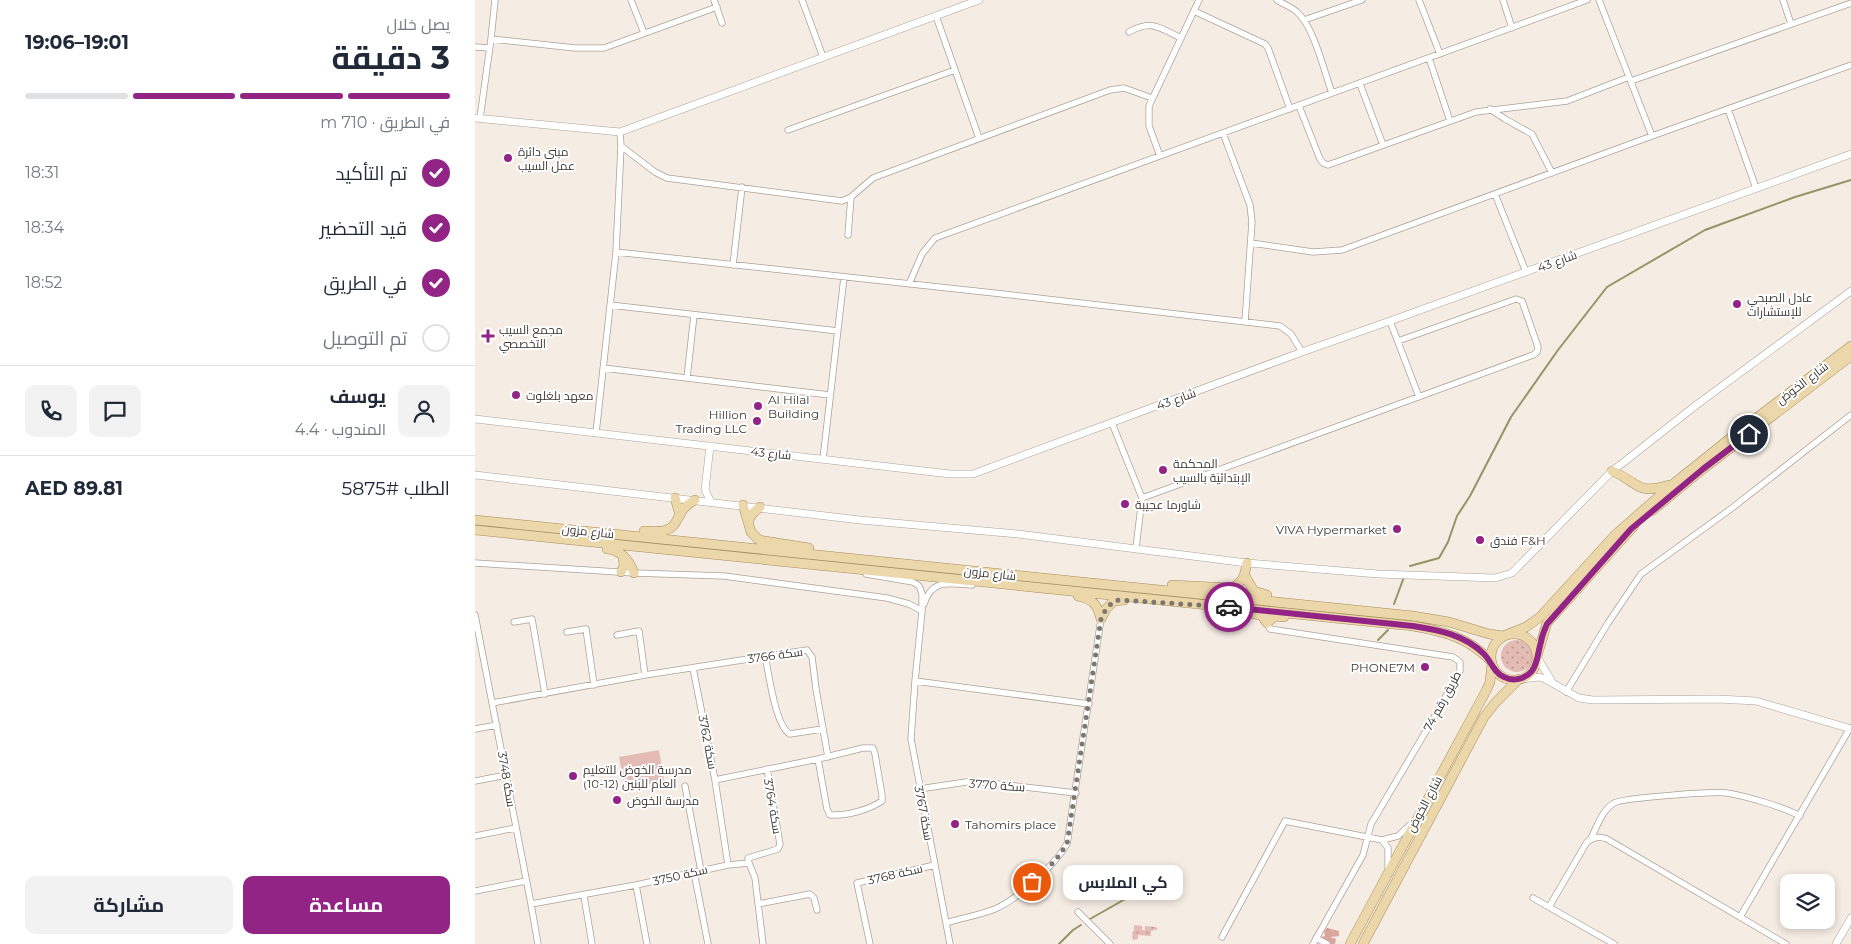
<!DOCTYPE html>
<html lang="ar">
<head>
<meta charset="utf-8">
<style>
  :root { --surface:#fff; --page:#f2f2f3; --text:#1f2937; --muted:#747a83; --line:#e0e1e3; --accent:#922485 }
  body { margin:0; font-family:Montserrat,Cairo,sans-serif; background:var(--page); color:var(--text); direction:rtl; height:100vh; display:flex; flex-direction:column; font-size:19px; white-space:nowrap }
  * { box-sizing:border-box; margin:0 }
  p { font-size:16px; color:var(--muted) }
  .icon { flex:none; width:28px; height:28px; fill:none; stroke:currentColor; stroke-width:2; stroke-linecap:round; stroke-linejoin:round }
  .map { position:relative; flex:1; overflow:hidden; direction:ltr }
  .details { display:flex; flex-direction:column; background:var(--surface); width:475px }
  .details>* { flex:none }
  .fabs { position:absolute; left:1305px; top:874px; display:grid; gap:10px }
  .fabs a { display:grid; place-items:center; width:55px; height:55px; border-radius:10px; background:var(--surface); box-shadow:0 2px 8px #0003; font-size:25px }
  .pin { position:absolute; display:grid; place-items:center; width:42px; height:42px; color:#fff; margin:-21px; border:2px solid #fff; border-radius:50%; box-shadow:0 1px 5px #0007 }
  .courier { position:absolute; display:grid; place-items:center; width:50px; height:50px; margin:-25px; border:4px solid #922485; border-radius:50%; background:#fff; color:#222; box-shadow:0 1px 6px #0007 }
  .bubble { position:absolute; height:35px; border-radius:10px; background:var(--surface); box-shadow:0 2px 8px #0003; font-size:16px; font-weight:700; line-height:35px; text-align:center; direction:rtl }
  .summary em { font-style:normal; font-weight:700 }
  .summary div { display:flex; flex-direction:column-reverse }
  .summary { display:flex; align-items:center; justify-content:space-between; height:85px; padding:0 25px }
  h1 { font-size:32px; font-weight:700; line-height:38px }
  .bar { display:grid; grid-template-columns:repeat(4,1fr); gap:8px 5px; align-content:center; height:60px; padding:0 25px }
  .bar i { height:6px; border-radius:4px; background:var(--line) }
  .bar .current { background:var(--accent) }
  .bar p { grid-column:span 4 }
  .line { display:flex; align-items:center; gap:12px; padding:0 25px; border-top:1px solid var(--line) }
  .line div { flex:1 }
  .round { display:grid; place-items:center; flex:none; width:52px; height:52px; border-radius:10px; background:var(--page) }
  ol { padding:0 25px; list-style:none }
  li { display:flex; align-items:center; gap:15px; height:55px }
  li p { margin-inline-start:auto }
  li .icon { padding:5px; border-radius:50%; background:var(--accent); color:#fff; stroke-width:4 }
  li:last-child { color:var(--muted) }
  li i { width:28px; height:28px; border:2px solid var(--line); border-radius:50% }
  .button { display:flex; gap:10px; margin-top:auto; padding:10px 25px }
  .button a { flex:1; height:58px; border-radius:10px; background:var(--accent); color:#fff; font-size:20px; font-weight:700; line-height:58px; text-align:center }
  .button a+a { background:var(--page); color:var(--text) }
  main { display:flex; flex:1; min-height:0 }
  .map>svg:first-child { display:block }
  .grass { fill:url(#grass-dots) }
  .forest { fill:url(#forest-crowns) }
  .pitch { fill:#e4bbb5 }
  .lines { fill:none; stroke-linecap:round; stroke-linejoin:round }
  .stream { stroke:#969365; stroke-width:2 }
  .minor-casing { stroke:#aba29a; stroke-width:7 }
  .tertiary-casing { stroke:#aba29a; stroke-width:8 }
  .primary-casing { stroke:#a68e5c; stroke-width:10 }
  .minor { stroke:#fff; stroke-width:5.5 }
  .tertiary { stroke:#fff; stroke-width:7 }
  .primary { stroke:#ecd7aa; stroke-width:9 }
  .done { stroke:#7d7771; stroke-width:5; stroke-dasharray:0 9 }
  .route { stroke:#922485; stroke-width:6 }
  .poi-dot { fill:#922485; stroke:#fff; stroke-width:2 }
  .labels { text-anchor:middle; dominant-baseline:central; stroke-width:4; stroke-linejoin:round; paint-order:stroke }
  .poi-label { font-size:12px; fill:#3c3834; stroke:#fff; text-anchor:start }
  .street-label { font-size:12px; fill:#3c3834; stroke:#fff }
</style>
</head>
<body>
<main>
<div class="map">
<svg width="1376" height="944" viewBox="0 0 1376 944">
  <defs>
    <pattern id="grass-dots" width="8" height="8" patternUnits="userSpaceOnUse" patternTransform="scale(1.25)"><rect width="8" height="8" fill="#e4bbb5"/><path d="M2 2h.1M6 6h.1" fill="none" stroke="#ba9994" stroke-width="1.8" stroke-linecap="round"/></pattern>
    <pattern id="forest-crowns" width="20" height="18" patternUnits="userSpaceOnUse" patternTransform="scale(1.25)"><rect width="20" height="18" fill="#daa69d"/><path d="M2 6a3 3 0 1 1 6 0M12 15a3 3 0 1 1 6 0" fill="none" stroke="#b28881"/></pattern>
  </defs>
  <rect width="100%" height="100%" fill="#f5ece3"/>
  <path class="grass" d="M1026 656a16 16 0 1 1 32 0a16 16 0 1 1-32 0Z
    M659,925L667,926V930H670V926L681,927L683,929L676,931V936L663,935V939L658,940L657,932L659,931Z"/>
  <path class="forest" d="M607,866L610,868L611,879C616,880 615,884 617,887L613,890L615,893L613,895L607,892Z
    M852,928L864,931V936L855,937L861,939L860,944H846V937L850,936L849,931Z"/>
  <path class="pitch" d="M184,750L189,781L150,789L144,757Z"/>
  <g class="lines">
    <path class="stream" d="M935,566L964,558L973,542L982,516L995,496L1036,417L1083,350L1132,287L1230,230L1320,197L1376,180
      M919,604L929,577
      M903,640L913,630
      M615,919L652,898
      M584,944L598,930L606,925"/>
    <g class="minor-casing">
      <path id="minor" d="M156,0L169,33
        M239,0L247,23
        M327,0L348,57
        M802,0C808,4 817,7 822,12C839,27 849,71 857,93
        M944,0L965,54
        M1028,0L1037,28
        M1124,0L1177,136
        M1308,0L1316,24
        M719,11L790,44L793,48L815,109
        M461,16L504,138
        M829,20L887,0
        M654,32C677,19 685,28 706,38
        M16,39L20,0
        M0,47L14,48
        M954,58L975,121
        M1156,81L1376,3
        M885,84L908,145
        M824,106L845,159L848,163L853,165L1001,112L1092,101L1154,77
        M1015,109L1030,119L1057,134L1077,173
        M1253,109L1281,188
        M5,118L16,39L100,48H129L242,7
        M313,130L480,70
        M748,133L775,205L777,222L770,322
        M146,146L180,172L192,178L367,201L376,197
        M685,156L674,126V106L724,0
        M1020,194L1051,272
        M373,235L376,197L398,178L635,90L649,88L677,98
        M776,243L838,252L867,250L1177,136L1376,65
        M141,252L528,294L805,326L816,334L827,352
        M258,265L267,187
        M434,284L447,254L460,238L1112,0
        M135,305L363,331
        M915,321L944,397
        M128,368L355,395
        M212,378L219,315
        M637,423L667,498L661,548
        M121,433L141,252L146,146L145,132
        M348,459L369,277
        M667,498L1058,355L1062,352L1063,347L1047,301L1041,299L923,341
        M0,563L159,573L249,576L412,598L434,604L447,611
        M391,574L438,582L444,586L447,593V611L440,681L436,739L475,944
        M449,604C457,578 474,584 497,585
        M0,615L56,904L63,944
        M39,622L57,619L70,694
        M792,623L795,629L978,657L985,662V671L957,721L896,824L888,855L838,944
        M92,632L111,629L119,685
        M142,635L164,631L170,675
        M290,656C294,673 300,726 315,734L347,729
        M218,668L240,780L253,865
        M440,681L614,704
        M1091,692L1133,623L1166,574L1257,508L1376,415
        M17,703L170,675L332,650L337,657L341,689L353,757
        M0,729L22,725
        M240,780L343,759L388,748H398L400,754L407,795V801C393,810 372,816 355,815L352,809L343,759
        M0,781L31,775
        M210,786L226,871
        M444,789L498,781L601,793
        M0,836L40,828
        M1116,838C1122,827 1127,810 1139,803C1147,798 1241,791 1252,793C1271,796 1308,807 1325,816
        M907,840L913,848V868
        M274,863L273,858L303,849L305,844L292,769
        M274,863L280,878L288,944
        M219,872L233,944
        M161,885L172,944
        M0,891L51,881
        M109,896L117,944
        M1058,898L1139,944
        M56,904L161,885L253,865L274,863
        M283,904L335,894L339,898L342,910
        M1074,907L1112,842C1119,837 1124,836 1132,839L1311,944
        M603,912L635,944
        M1265,917L1375,728
        M471,923C487,918 505,915 520,909C543,899 579,866 592,844L626,619
        M747,937L810,821L907,840L923,836L937,823
        M841,938L852,944
        M395,944L382,883L460,865"/>
    </g>
    <g class="tertiary-casing">
      <path id="tertiary" d="M0,118L145,132L504,0
        M0,419L475,474H498L827,352L915,321L1376,154
        M235,446L230,490L236,502
        M0,475L385,520L543,534L772,563L903,574L1020,578L1037,573L1137,471L1149,462L1220,406L1376,291
        M1062,657L1076,680
        M1046,679L1064,677L1070,679L1104,698L1118,700L1243,699L1281,701L1376,729
        M1361,944L1376,918"/>
    </g>
    <g class="primary-casing">
      <path id="primary" d="M1137,471C1166,483 1159,495 1194,485
        M200,498L205,515
        M268,505L276,532L284,540L334,548
        M1177,511L1228,469L1376,356
        M0,520L938,616L974,622L1014,634L1029,636
        M273,521L278,513L285,507
        M0,530L938,626C971,632 992,637 1016,661
        M169,531C213,535 193,514 220,500
        M132,549C146,550 154,560 159,573
        M146,572L149,566L148,556
        M770,576L779,591L792,595
        M697,585L756,588C768,583 770,575 772,563
        M603,596C618,599 622,604 626,619
        M776,613L787,616L792,623L800,616L809,617
        M626,619L631,609L639,601L649,600
        M1016 657a23 23 0 1 1 46 0a23 23 0 1 1-46 0Z
        M1031,635L1051,627L1065,617L1140,535L1197,485L1263,432L1376,346
        M1062,656L1072,623L1159,526
        M875,944L1011,691L1015,682L1017,663
        M888,944L1009,717L1021,702L1044,679"/>
    </g>
    <use href="#minor" class="minor"/>
    <use href="#tertiary" class="tertiary"/>
    <use href="#primary" class="primary"/>
  </g>
  <g class="lines">
    <path class="done" d="M557,882L580,861L592,844L626,619L631,609L639,601L645,600L754,607"/>
    <path class="route" d="M754,607L938,626C964,630 990,635 1009,654C1016,661 1019,673 1029,677C1038,682 1050,679 1057,671C1063,663 1063,651 1066,642C1067,635 1070,629 1072,624L1156,529L1228,469L1274,434"/>
  </g>
  <g class="poi-dot">
    <circle cx="33" cy="158" r="5"/>
    <circle cx="1262" cy="304" r="5"/>
    <path d="M10.5 328.5h5v5h5v5h-5v5h-5v-5h-5v-5h5z"/>
    <circle cx="41" cy="395" r="5"/>
    <circle cx="283" cy="406" r="5"/>
    <circle cx="282" cy="421" r="5"/>
    <circle cx="688" cy="470" r="5"/>
    <circle cx="650" cy="504" r="5"/>
    <circle cx="922" cy="529" r="5"/>
    <circle cx="1005" cy="540" r="5"/>
    <circle cx="950" cy="667" r="5"/>
    <circle cx="98" cy="776" r="5"/>
    <circle cx="142" cy="800" r="5"/>
    <circle cx="480" cy="824" r="5"/>
  </g>
  <g class="labels">
    <g class="poi-label">
      <text x="43" y="151">مبنى دائرة<tspan x="43" dy="14">عمل السيب</tspan></text>
      <text x="1272" y="297">عادل الصبحي<tspan x="1272" dy="14">للإستشارات</tspan></text>
      <text x="24" y="329">مجمع السيب<tspan x="24" dy="14">التخصصي</tspan></text>
      <text x="51" y="395">معهد بلغلوت</text>
      <text x="293" y="399">Al Hilal<tspan x="293" dy="14">Building</tspan></text>
      <text x="272" y="414" text-anchor="end">Hillion<tspan x="272" dy="14">Trading LLC</tspan></text>
      <text x="698" y="463">المحكمة<tspan x="698" dy="14">الإبتدائية بالسيب</tspan></text>
      <text x="660" y="504">شاورما عجيبة</text>
      <text x="912" y="529" text-anchor="end">VIVA Hypermarket</text>
      <text x="1015" y="540">فندق F&amp;H</text>
      <text x="940" y="667" text-anchor="end">PHONE7M</text>
      <text x="108" y="769">مدرسة الخوض للتعليم<tspan x="108" dy="14">العام للبنين (12-10)</tspan></text>
      <text x="152" y="800">مدرسة الخوض</text>
      <text x="490" y="824">Tahomirs place</text>
    </g>
    <g class="street-label">
      <text transform="translate(1082 261) rotate(-20)">شارع 43</text>
      <text transform="translate(1327 383) rotate(-37)">شارع الخوض</text>
      <text transform="translate(701 399) rotate(-20)">شارع 43</text>
      <text transform="translate(296 453) rotate(6)">شارع 43</text>
      <text transform="translate(113 531) rotate(6)">شارع مزون</text>
      <text transform="translate(515 573) rotate(6)">شارع مزون</text>
      <text transform="translate(300 655) rotate(-8)">سكة 3766</text>
      <text transform="translate(967 701) rotate(-62)">طريق رقم 74</text>
      <text transform="translate(233 742) rotate(79)">سكة 3762</text>
      <text transform="translate(32 779) rotate(80)">سكة 3748</text>
      <text transform="translate(522 785) rotate(4)">سكة 3770</text>
      <text transform="translate(949 804) rotate(-62)">شارع الخوض</text>
      <text transform="translate(298 806) rotate(80)">سكة 3764</text>
      <text transform="translate(449 813) rotate(79)">سكة 3767</text>
      <text transform="translate(420 874) rotate(-13)">سكة 3768</text>
      <text transform="translate(205 875) rotate(-13)">سكة 3750</text>
    </g>
  </g>
</svg>
<div class="fabs">
<a><svg class="icon" aria-label="layers" viewBox="0 0 24 24"><path d="M12 4l9 5-9 5-9-5zM3 14l9 5 9-5"/></svg></a>
</div>
<div class="pin" style="left:557px;top:882px;background:#ea580c"><svg class="icon" aria-label="bag" viewBox="0 0 24 24"><path d="M5 8h14l-1 12H6zM9 8a3 3 0 0 1 6 0"/></svg></div>
<div class="pin" style="left:1274px;top:434px;background:#1f2937"><svg class="icon" aria-label="home" viewBox="0 0 24 24"><path d="M3 11l9-7 9 7M6 9v11h12V9"/></svg></div>
<div class="courier" style="left:754px;top:607px"><svg class="icon" aria-label="car" viewBox="0 0 24 24"><path d="M5 17H2v-5l4-1 3-4h7l3 4 3 1v5h-3M9 17h6M6 11h13"/><circle cx="7" cy="17" r="2"/><circle cx="17" cy="17" r="2"/></svg></div>
<div class="bubble" style="left:588px;top:865px;width:120px">كي الملابس</div>
</div>
<section class="details">
<div class="summary"><div><h1>3 دقيقة</h1><p>يصل خلال</p></div><em>19:01–19:06</em></div>
<div class="bar"><i class="current"></i><i class="current"></i><i class="current"></i><i></i><p>في الطريق · 710 m</p></div>
<ol>
<li><svg class="icon" aria-label="check" viewBox="0 0 24 24"><path d="M5 12l5 5 9-10"/></svg>تم التأكيد<p>18:31</p></li>
<li><svg class="icon" aria-label="check" viewBox="0 0 24 24"><path d="M5 12l5 5 9-10"/></svg>قيد التحضير<p>18:34</p></li>
<li><svg class="icon" aria-label="check" viewBox="0 0 24 24"><path d="M5 12l5 5 9-10"/></svg>في الطريق<p>18:52</p></li>
<li><i></i>تم التوصيل</li>
</ol>
<div class="line" style="height:90px"><a class="round"><svg class="icon" aria-label="person" viewBox="0 0 24 24"><circle cx="12" cy="8" r="4"/><path d="M4 21q1-7 8-7t8 7"/></svg></a><div><b>يوسف</b><p>المندوب · 4.4</p></div><a class="round"><svg class="icon" aria-label="chat" viewBox="0 0 24 24"><path d="M4 5h16v11H9l-5 4z"/></svg></a><a class="round"><svg class="icon" aria-label="phone" viewBox="0 0 24 24"><path d="M5 4h4l2 5-3 2q2 4 5 5l2-3 5 2v4C11 20 4 13 5 4z"/></svg></a></div>
<div class="line" style="height:65px"><div>الطلب #5875</div><b>AED 89.81</b></div>
<div class="button"><a>مساعدة</a><a>مشاركة</a></div>
</section>
</main>
</body>
</html>
